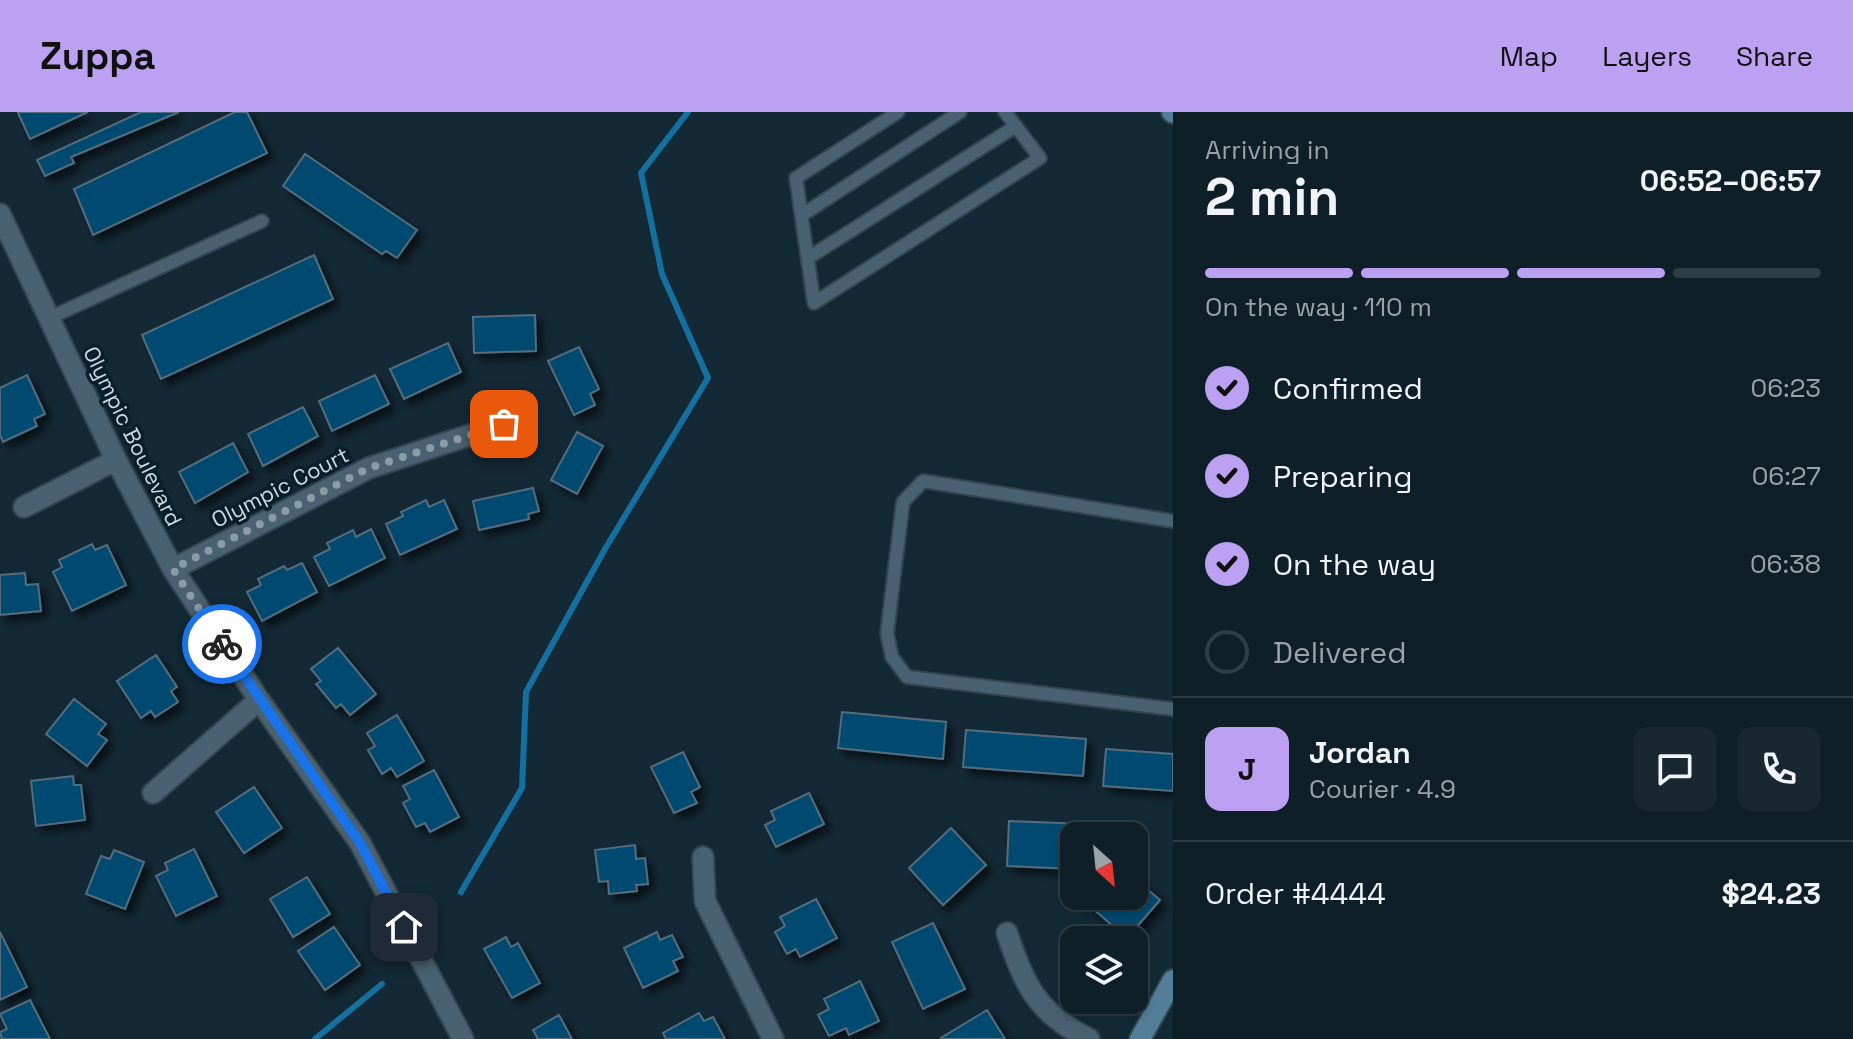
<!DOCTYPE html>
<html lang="en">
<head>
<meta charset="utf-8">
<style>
  :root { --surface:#0f1f28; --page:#182730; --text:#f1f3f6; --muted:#9ba2a8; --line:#2f3d45; --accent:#bca0f2 }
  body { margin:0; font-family:"Space Grotesk",sans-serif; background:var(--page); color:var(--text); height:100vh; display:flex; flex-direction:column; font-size:30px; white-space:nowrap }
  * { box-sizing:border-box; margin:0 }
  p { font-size:26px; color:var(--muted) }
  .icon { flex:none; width:44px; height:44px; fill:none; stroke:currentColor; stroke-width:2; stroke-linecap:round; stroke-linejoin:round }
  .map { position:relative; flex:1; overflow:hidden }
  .panel { display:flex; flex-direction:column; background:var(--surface); width:680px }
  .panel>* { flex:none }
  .needle { width:52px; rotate:153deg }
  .fabs { position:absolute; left:1060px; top:710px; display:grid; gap:16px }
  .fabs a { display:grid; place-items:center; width:88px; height:88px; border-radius:16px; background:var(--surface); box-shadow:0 4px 12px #0003,0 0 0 2px var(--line); font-size:40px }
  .pin { position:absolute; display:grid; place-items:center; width:68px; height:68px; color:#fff; margin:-34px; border-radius:16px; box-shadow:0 4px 12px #0006 }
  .courier { position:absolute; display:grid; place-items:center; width:80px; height:80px; margin:-40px; border:6px solid #1a73e8; border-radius:50%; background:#fff; color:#222; box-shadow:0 2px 10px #0007 }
  .head em { font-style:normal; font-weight:700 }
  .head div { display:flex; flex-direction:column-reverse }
  .head { display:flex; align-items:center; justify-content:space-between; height:136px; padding:0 32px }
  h1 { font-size:52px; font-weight:700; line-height:60px }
  .bar { display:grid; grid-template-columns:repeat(4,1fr); gap:12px 8px; align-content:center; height:96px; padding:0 32px }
  .bar i { height:10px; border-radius:6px; background:var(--line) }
  .bar .on { background:var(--accent) }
  .bar p { grid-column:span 4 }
  .line { display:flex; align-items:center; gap:20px; padding:0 32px; border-top:2px solid var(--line) }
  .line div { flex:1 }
  .round { display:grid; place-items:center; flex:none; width:84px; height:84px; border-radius:16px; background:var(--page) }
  ol { padding:0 32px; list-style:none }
  li { display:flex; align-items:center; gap:24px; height:88px }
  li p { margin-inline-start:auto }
  li .icon { padding:8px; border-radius:50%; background:var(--accent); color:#111; stroke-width:4 }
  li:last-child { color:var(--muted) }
  li i { width:44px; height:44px; border:4px solid var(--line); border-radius:50% }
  header { display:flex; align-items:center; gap:48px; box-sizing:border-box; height:112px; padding:0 40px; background:var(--accent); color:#111 }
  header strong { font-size:38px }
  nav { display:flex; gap:44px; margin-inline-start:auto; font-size:28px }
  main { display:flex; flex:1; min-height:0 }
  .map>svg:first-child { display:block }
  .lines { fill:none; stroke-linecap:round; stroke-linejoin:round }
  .stream { stroke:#1570a0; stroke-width:6 }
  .building { fill:#004a6f; stroke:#556c7c; stroke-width:2; filter:url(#shadow) }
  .lane-casing { stroke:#354550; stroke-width:16 }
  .street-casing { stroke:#354550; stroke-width:24 }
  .secondary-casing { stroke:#354550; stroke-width:24 }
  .lane { stroke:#4a6171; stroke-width:12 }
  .street { stroke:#4a6171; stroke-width:20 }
  .secondary { stroke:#537e9a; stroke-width:20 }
  .done { stroke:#8c9ca6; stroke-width:8; stroke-dasharray:0 14.4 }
  .route { stroke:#1a73e8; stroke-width:10 }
  .labels { text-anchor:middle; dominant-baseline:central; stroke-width:7; stroke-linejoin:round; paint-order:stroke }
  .street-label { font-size:22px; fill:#cddae3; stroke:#0a1f2c }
</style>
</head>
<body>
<header>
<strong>Zuppa</strong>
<nav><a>Map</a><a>Layers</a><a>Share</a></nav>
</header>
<main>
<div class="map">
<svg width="1173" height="927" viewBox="0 0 1173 927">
  <defs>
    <filter id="shadow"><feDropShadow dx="6" dy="6" stdDeviation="4" flood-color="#0009"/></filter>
  </defs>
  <rect width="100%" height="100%" fill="#142936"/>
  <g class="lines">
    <path class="stream" d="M461,780L522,676L526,580L605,437L708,266L662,162L641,61L688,0
      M315,927L382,872"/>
  </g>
  <path class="building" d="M21,0H88L30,27L18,1Z
    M141,0H179L71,45L74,51L45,64L37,48Z
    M235,0H247L267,41L93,123L74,77Z
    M305,42L417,118L397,146L386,139L382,142L283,74Z
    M314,143L333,187L161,267L142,223Z
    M535,203L536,239L474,241L473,205Z
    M448,231L461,260L404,287L390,257Z
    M579,235L599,277L590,282L595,293L574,303L548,249Z
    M27,263L45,302L34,307L37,314L3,330L0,323V276Z
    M375,263L389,292L332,319L319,289Z
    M303,295L318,324L263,354L248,322Z
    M577,320L603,334L577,382L551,368Z
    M233,331L248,360L195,391L179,360Z
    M533,376L539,399L528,402L529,407L479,418L473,389Z
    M426,388L429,395L444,388L457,417L400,443L386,412L403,404L401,400Z
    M371,417L385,446L329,474L314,445L330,437L327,431L353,418L356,425Z
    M92,432L95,438L107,433L126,473L72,499L53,460L62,455L59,448Z
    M302,451L317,480L262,509L247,480L261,473L258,467L284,454L287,458Z
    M25,461L26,473L38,472L41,499L0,503V463Z
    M338,536L376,582L350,603L341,592L336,596L316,572L321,569L311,557Z
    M156,543L177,575L171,579L178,590L155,605L151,599L141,606L117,569Z
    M74,587L106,612L98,622L107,628L87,654L46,622Z
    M842,600L946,610L943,647L838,636Z
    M397,603L424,649L397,665L391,656L382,662L368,638L375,634L367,621Z
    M966,618L1086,627L1083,664L963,655Z
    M1106,637L1173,642V679L1103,674Z
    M683,640L700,675L691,680L697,691L674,701L651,655Z
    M434,658L459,705L430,720L425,711L416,715L403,691L410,687L403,674Z
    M73,664L74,673H81L85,708L36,714L31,669Z
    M254,675L282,716L244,741L216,700Z
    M809,681L824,712L776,735L765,713L775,708L771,699Z
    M1009,709L1084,712V724H1074V757L1007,754Z
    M951,716L986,753L943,793L909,756Z
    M635,733L636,747L645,746L648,772L636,773L637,779L609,782L608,769L599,770L595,738Z
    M194,737L217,784L176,804L156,764L168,758L165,751Z
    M114,738L144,750L125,797L86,782L101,744L110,747Z
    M307,765L330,802L293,825L270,787Z
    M1134,766L1160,788L1127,826L1084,789L1088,784H1134Z
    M816,787L837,826L800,845L796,837L787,842L775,820L785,814L780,805Z
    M933,811L965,877L923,897L892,830Z
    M334,815L360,853L325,878L298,839Z
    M0,820L27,875L0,888Z
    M657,820L660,828L672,823L683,845L673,849L678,859L643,876L624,836Z
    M506,825L511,835L518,831L540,871L512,886L484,837Z
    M860,869L879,909L849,923L846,916L829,924L818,903L829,897L824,887Z
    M30,888L50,927H2L0,920L7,917L0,902Z
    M987,898L1005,927H942L941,926Z
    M699,901L704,909L713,905L725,927H666L663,921Z
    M559,903L572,927H538L533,918Z"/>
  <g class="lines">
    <g class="lane-casing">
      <path id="lane" d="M898,0L796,66L814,191L1040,46L1005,0
        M802,103L960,0
        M808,146L1016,14
        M49,206L262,109
        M1173,409L923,369L903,390L887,521L892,545L907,565L1173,597"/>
    </g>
    <g class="street-casing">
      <path id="street" d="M0,102L116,348L173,457L259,588L360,731L463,927
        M24,395L116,348
        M173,457L369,356L504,312
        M153,681L259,588
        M703,745L705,789L773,927
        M1007,821C1025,874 1037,901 1089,927"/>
    </g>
    <g class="secondary-casing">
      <path id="secondary" d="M1172,0L1173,1
        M1140,927L1173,868"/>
    </g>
    <use href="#lane" class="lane"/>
    <use href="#street" class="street"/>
    <use href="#secondary" class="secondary"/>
  </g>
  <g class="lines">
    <path class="done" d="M222,532L173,457L369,356L504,312"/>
    <path class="route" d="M222,532L360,731L404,815"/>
  </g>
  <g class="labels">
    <g class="street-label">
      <text transform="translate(133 324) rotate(64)">Olympic Boulevard</text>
      <text transform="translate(280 375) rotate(-27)">Olympic Court</text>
    </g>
  </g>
</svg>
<div class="fabs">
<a><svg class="needle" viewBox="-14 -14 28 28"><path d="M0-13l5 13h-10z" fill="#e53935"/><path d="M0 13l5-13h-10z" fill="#9ba2a8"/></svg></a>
<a><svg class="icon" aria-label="layers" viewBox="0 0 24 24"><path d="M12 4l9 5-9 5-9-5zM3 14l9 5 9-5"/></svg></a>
</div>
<div class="pin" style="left:504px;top:312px;background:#ea580c"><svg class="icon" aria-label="bag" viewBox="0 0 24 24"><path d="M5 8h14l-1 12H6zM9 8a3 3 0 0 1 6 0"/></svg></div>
<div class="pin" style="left:404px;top:815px;background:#1f2937"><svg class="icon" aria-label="home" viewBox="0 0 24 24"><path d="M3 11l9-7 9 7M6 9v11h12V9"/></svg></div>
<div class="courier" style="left:222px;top:532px"><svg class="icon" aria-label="bike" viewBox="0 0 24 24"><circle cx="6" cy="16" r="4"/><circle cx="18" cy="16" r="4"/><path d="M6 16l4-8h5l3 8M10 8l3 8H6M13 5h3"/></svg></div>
</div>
<section class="panel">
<div class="head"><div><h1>2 min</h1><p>Arriving in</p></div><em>06:52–06:57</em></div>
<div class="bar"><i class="on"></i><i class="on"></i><i class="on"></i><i></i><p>On the way · 110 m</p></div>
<ol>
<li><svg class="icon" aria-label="check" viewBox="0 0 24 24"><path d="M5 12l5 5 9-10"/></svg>Confirmed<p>06:23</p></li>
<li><svg class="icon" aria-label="check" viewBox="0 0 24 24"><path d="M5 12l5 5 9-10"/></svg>Preparing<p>06:27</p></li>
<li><svg class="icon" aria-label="check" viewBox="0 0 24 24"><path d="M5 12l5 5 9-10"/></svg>On the way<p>06:38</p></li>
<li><i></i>Delivered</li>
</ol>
<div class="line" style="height:144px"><b class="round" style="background:var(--accent);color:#111">J</b><div><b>Jordan</b><p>Courier · 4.9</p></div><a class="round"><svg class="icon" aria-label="chat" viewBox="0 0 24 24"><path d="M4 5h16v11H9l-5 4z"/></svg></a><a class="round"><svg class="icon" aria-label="phone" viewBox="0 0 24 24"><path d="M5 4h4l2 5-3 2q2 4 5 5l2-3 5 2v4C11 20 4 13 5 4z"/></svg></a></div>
<div class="line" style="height:104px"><div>Order #4444</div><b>$24.23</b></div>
</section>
</main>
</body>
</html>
